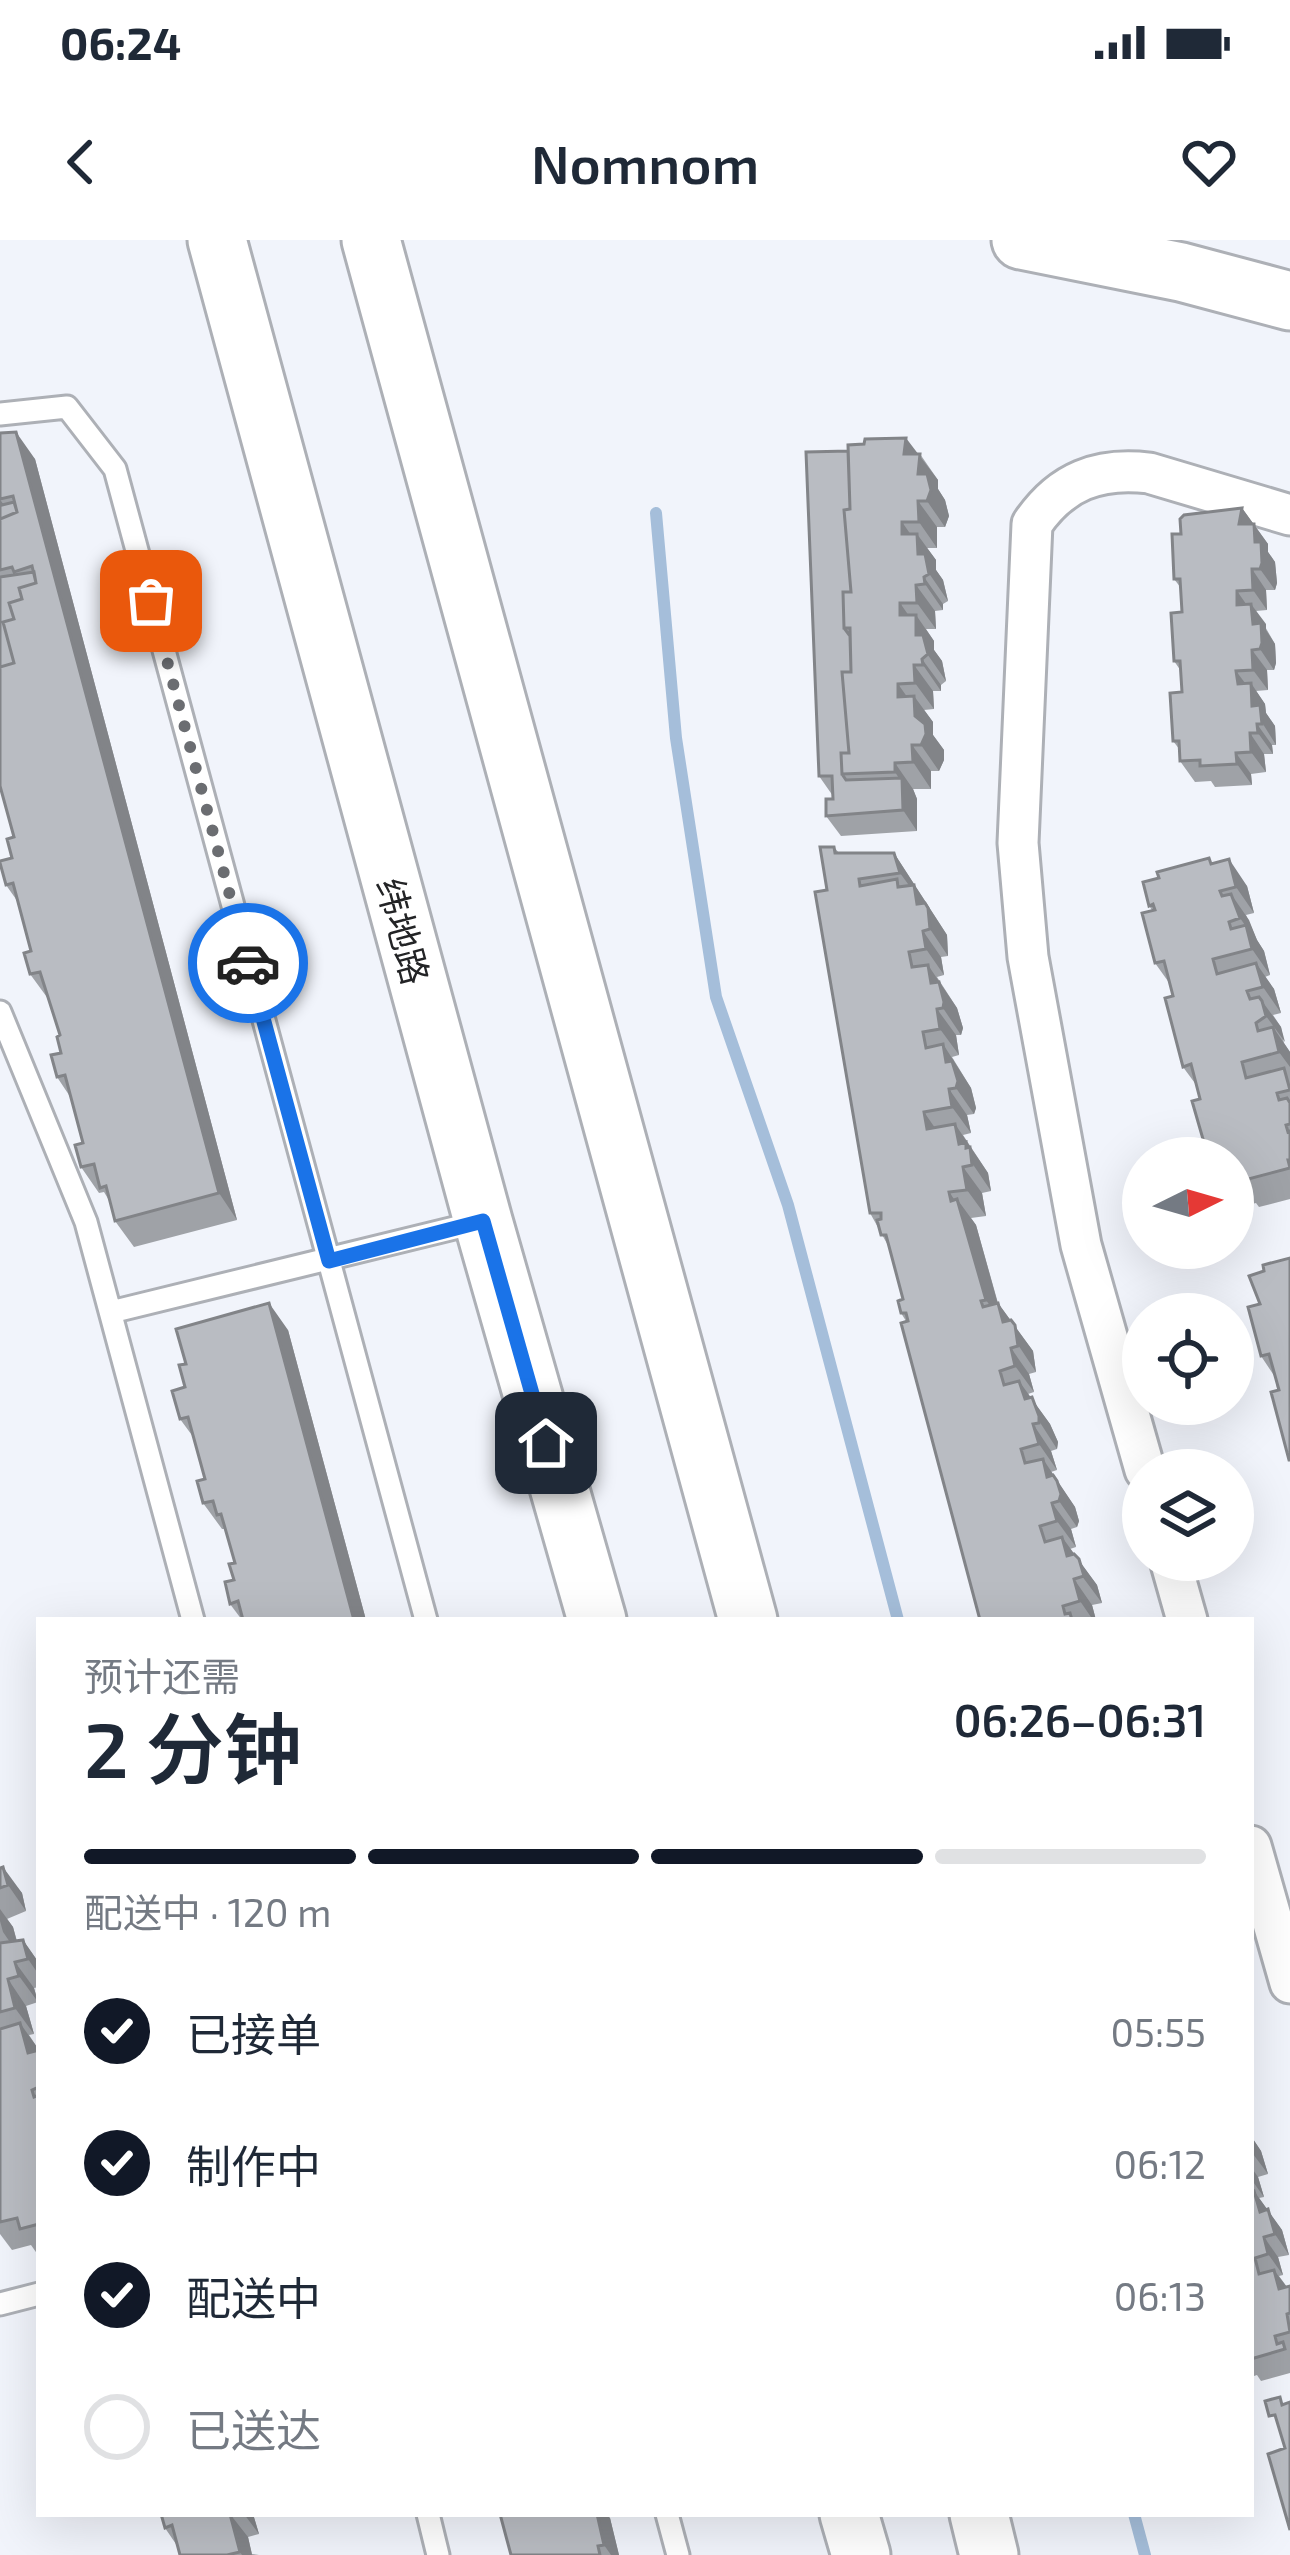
<!DOCTYPE html>
<html lang="zh">
<head>
<meta charset="utf-8">
<style>
  :root { --surface:#fff; --page:#f6f6f7; --text:#1f2937; --muted:#747a83; --line:#e0e1e3; --accent:#111827 }
  body { margin:0; font-family:"Exo 2","Noto Sans SC",sans-serif; background:var(--page); color:var(--text); height:100vh; display:flex; flex-direction:column; font-size:45px; white-space:nowrap }
  * { box-sizing:border-box; margin:0 }
  p { font-size:39px; color:var(--muted) }
  .icon { flex:none; width:66px; height:66px; fill:none; stroke:currentColor; stroke-width:2; stroke-linecap:round; stroke-linejoin:round }
  .map { position:relative; flex:1; overflow:hidden }
  .details { position:absolute; left:36px; top:1377px; width:1218px; height:900px; display:flex; flex-direction:column; background:var(--surface); border-radius:0px; box-shadow:0 12px 48px #0002 }
  .details>* { flex:none }
  .needle { width:78px; rotate:85deg }
  .buttons { position:absolute; left:1122px; top:897px; display:grid; gap:24px }
  .buttons a { display:grid; place-items:center; width:132px; height:132px; border-radius:50%; background:var(--surface); box-shadow:0 12px 48px #0002; font-size:60px }
  .pin { position:absolute; display:grid; place-items:center; width:102px; height:102px; color:#fff; margin:-51px; border-radius:24px; box-shadow:0 6px 18px #0006 }
  .courier { position:absolute; display:grid; place-items:center; width:120px; height:120px; margin:-60px; border:9px solid #1a73e8; border-radius:50%; background:#fff; color:#222; box-shadow:0 3px 15px #0007 }
  .headline em { font-style:normal; font-weight:600 }
  .headline div { display:flex; flex-direction:column-reverse }
  .headline { display:flex; align-items:center; justify-content:space-between; height:204px; padding:0 48px }
  h1 { font-size:78px; font-weight:600; line-height:90px }
  .bar { display:grid; grid-template-columns:repeat(4,1fr); gap:18px 12px; align-content:center; height:144px; padding:0 48px }
  .bar i { height:15px; border-radius:9px; background:var(--line) }
  .bar .active { background:var(--accent) }
  .bar p { grid-column:span 4 }
  ol { padding:0 48px; list-style:none }
  li { display:flex; align-items:center; gap:36px; height:132px }
  li p { margin-inline-start:auto }
  li .icon { padding:12px; border-radius:50%; background:var(--accent); color:#fff; stroke-width:4 }
  li:last-child { color:var(--muted) }
  li i { width:66px; height:66px; border:6px solid var(--line); border-radius:50% }
  .status { display:flex; justify-content:space-between; align-items:center; height:84px; padding:0 60px; background:var(--surface); direction:ltr }
  .status svg { height:33px; fill:currentColor }
  header { display:flex; justify-content:space-between; align-items:center; height:156px; padding:0 48px; background:var(--surface); font-size:54px; font-weight:600 }
  .map>svg:first-child { display:block }
  .lines { fill:none; stroke-linecap:round; stroke-linejoin:round }
  .stream { stroke:#a5beda; stroke-width:12 }
  .service-casing { stroke:#adb0b6; stroke-width:27 }
  .minor-casing { stroke:#adb0b6; stroke-width:45 }
  .secondary-casing { stroke:#adb0b6; stroke-width:63 }
  .service { stroke:#fff; stroke-width:21 }
  .minor { stroke:#fff; stroke-width:39 }
  .secondary { stroke:#fff; stroke-width:57 }
  .wall { fill:#9fa2a7 }
  .shaded-wall { fill:#828488 }
  .building { fill:#b9bcc2; stroke:#828488; stroke-width:3 }
  .done { stroke:#6b6d71; stroke-width:12; stroke-dasharray:0 21.6 }
  .route { stroke:#1a73e8; stroke-width:15 }
  .labels { text-anchor:middle; dominant-baseline:central; stroke-width:12; stroke-linejoin:round; paint-order:stroke }
  .street-label { font-size:36px; fill:#232426; stroke:#fff }
</style>
</head>
<body>
<div class="status"><b>06:24</b><svg viewBox="0 0 49 12"><path d="M0 12V9h3v3zM5 12V6h3v6zM10 12V3h3v9zM15 12V0h3v12zM26 1h20v11H26zM47 4h2v5h-2z"/></svg></div>
<header><svg class="icon" aria-label="back" viewBox="0 0 24 24"><path d="M15 5l-7 7 7 7"/></svg>Nomnom<svg class="icon" aria-label="heart" viewBox="0 0 24 24"><path d="M12 20l-8-8c-3-5 5-10 8-4 3-6 11-1 8 4z"/></svg></header>
<div class="map">
<svg width="1290" height="2315" viewBox="0 0 1290 2315">
  <rect width="100%" height="100%" fill="#f1f4fb"/>
  <g class="lines">
    <path class="stream" d="M656,273L676,498L716,757L788,965L898,1380
      M1134,2274L1145,2315"/>
    <g class="service-casing">
      <path id="service" d="M0,174L67,167L115,229L426,1380
        M0,772L86,982L193,1380
        M111,1072L483,981
        M0,2064L39,2054
        M428,2274L438,2315
        M667,2274L678,2315"/>
    </g>
    <g class="minor-casing">
      <path id="minor" d="M1145,1230L1081,1005L1028,717L1018,603L1032,284C1061,241 1099,227 1149,233L1290,275
        M1170,1320L1187,1380
        M1251,1606L1290,1743"/>
    </g>
    <g class="secondary-casing">
      <path id="secondary" d="M217,0L483,981L597,1380
        M371,0L748,1380
        M1021,0L1181,32L1290,61
        M849,2274L861,2315
        M979,2274L989,2315"/>
    </g>
    <use href="#service" class="service"/>
    <use href="#minor" class="minor"/>
    <use href="#secondary" class="secondary"/>
  </g>
  <path class="wall" d="M0,193L35,219L237,980L134,1007L115,981L110,962L104,952L99,953L81,927L83,903L71,858L57,837L61,813L60,795L49,760L30,734L31,711L18,662L6,645L14,597L0,546Z
    M806,212L920,214L938,240V249L945,260L949,276L945,287H937V308H927L936,320V330L943,340L948,361L943,364V370L935,371L936,389H926L934,401V410L942,421L946,441L941,445V451H933L934,469L924,470L933,482V495L944,510V520L939,531H931V549H913L917,559V591L841,596L826,576L833,559V556L819,536Z
    M1242,268L1268,304V312L1275,322L1277,343L1275,350H1266L1267,370L1256,371L1275,404L1276,423L1274,430H1267L1268,450L1256,451L1265,464L1266,473L1275,486L1276,505H1272L1273,514H1264L1266,532L1251,534L1252,545L1215,547L1211,541L1195,542L1180,521V510L1173,501L1182,452L1181,431L1174,421L1182,372L1181,348L1174,339L1181,294Z
    M834,607L839,613H894L947,695L948,716L941,717L944,735L937,737L957,768L963,788L961,795H956L959,815L952,817L971,848L976,868L974,874L967,875L971,893L963,895L988,933L991,951L982,953L986,976L971,978L976,985L998,1063L1033,1111L1036,1132L1029,1134L1034,1152L1028,1154L1050,1184L1058,1202L1057,1209L1051,1211L1057,1230L1051,1232L1075,1267L1079,1281L1077,1287L1071,1289L1076,1307L1070,1309L1097,1345L1102,1363L1092,1365L1096,1380H980L906,1081L901,1073L903,1059L890,1009L870,973L827,650Z
    M1213,624L1247,646L1254,673L1246,675L1257,700L1264,711L1270,735L1265,737L1274,749L1281,773L1273,775L1281,787L1284,803L1290,812V959L1259,967L1256,963L1240,967L1233,956V918H1210L1207,913L1200,859L1197,846L1183,827L1170,744L1155,723L1152,670L1149,666Z
    M1290,1018V1221L1275,1137L1261,1116L1260,1064L1264,1031Z
    M288,1090L366,1380H242L230,1364L235,1323L225,1289H222L203,1263L205,1239L194,1198L180,1179L185,1147Z
    M0,1628L22,1653L26,1671L7,1679L13,1687L17,1701L23,1700L39,1723V1747L34,1748L38,1762L26,1766L34,1794L29,1795L39,1810L38,2015L31,2005L12,2010L0,1994Z
    M1251,1896L1261,1911L1268,1934L1258,1937L1264,1957L1259,1958L1282,1990L1289,2015L1278,2017L1283,2035L1279,2036L1287,2047L1290,2046V2133L1261,2141L1257,2135L1251,2137Z
    M161,2274H253L259,2294L248,2297L252,2314L259,2315H180L178,2307L165,2288Z
    M610,2278L619,2315H511Z"/>
  <path class="shaded-wall" d="M16,192L35,219L237,980L219,953Z
    M906,198L938,240V249L945,260L949,276L945,287L927,261L904,214Z
    M918,261L937,287V308L919,282Z
    M1242,268L1268,304V312L1275,322L1277,343L1275,350L1260,329L1239,284Z
    M902,282L918,305L917,294L936,320V330L943,340L948,361L902,294Z
    M1252,329L1266,350L1267,370L1253,350Z
    M924,337L943,364V370L925,344Z
    M916,345L935,371L936,389L917,363Z
    M1237,351L1251,371L1237,365Z
    M900,363L916,386V375L934,401V410L942,421L946,441L900,375Z
    M1251,364L1266,384V390L1275,404L1276,423L1274,430L1260,409L1253,384Z
    M1252,410L1267,430L1268,450L1253,430Z
    M922,419L941,445V451L923,425Z
    M914,425L933,451L934,469L915,443Z
    M1236,431L1251,451V443L1265,464L1266,473L1275,486L1276,505L1238,444Z
    M898,444L915,468L914,456L933,482V495L944,510V520L939,531L921,505L898,457Z
    M1257,484L1272,505L1273,514L1258,493Z
    M1250,493L1264,514L1266,532L1251,512Z
    M912,505L931,531V549L913,522Z
    M1236,513L1251,534L1252,545L1237,524Z
    M895,523L913,549L917,559V591L903,570L902,543L895,532Z
    M894,613L947,695L948,716L930,689L917,664L916,655L900,633Z
    M1229,619L1247,646L1254,673L1236,647Z
    M1231,654L1249,680L1257,700L1264,711L1270,735L1252,709L1247,688L1240,678Z
    M923,691L941,717L944,735L926,709Z
    M1256,723L1274,749L1281,773L1263,747Z
    M928,725L957,768L963,788L961,795L943,768L931,743Z
    M1262,761L1281,787L1285,802L1266,776Z
    M937,769L956,795L959,815L940,789Z
    M1273,787L1290,812V827L1279,812Z
    M943,804L971,848L976,868L974,874L956,848L946,822Z
    M949,849L967,875L971,893L952,867Z
    M924,872L942,898L927,889Z
    M955,884L988,933L991,951L959,904Z
    M963,927L982,953L986,976L967,950Z
    M949,952L959,966L957,959L976,985L1004,1086L986,1060Z
    M269,1063L288,1090L366,1380H354Z
    M998,1063L1033,1111L1036,1132L1003,1082Z
    M1011,1108L1029,1134L1034,1152L1015,1126Z
    M1019,1141L1050,1184L1058,1202L1057,1209L1025,1159Z
    M1033,1184L1051,1211L1057,1230L1039,1204Z
    M1043,1219L1075,1267L1079,1281L1077,1287L1059,1261L1047,1237Z
    M1052,1263L1071,1289L1076,1307L1057,1281Z
    M1062,1297L1097,1345L1102,1363L1067,1316Z
    M1074,1339L1092,1365L1096,1380H1093L1080,1361Z
    M3,1627L22,1653L26,1671L8,1645Z
    M0,1669L13,1687L21,1718L3,1692L0,1681Z
    M23,1700L39,1723V1735L28,1719Z
    M15,1722L34,1748L38,1762L19,1736Z
    M8,1739L26,1766L34,1794L15,1768Z
    M20,1783L39,1810L28,1813Z
    M1251,1896L1261,1911L1268,1934L1253,1914Z
    M1251,1927L1258,1937L1264,1957L1251,1939Z
    M1254,1951L1282,1990L1289,2015L1260,1972Z
    M1264,1997L1278,2017L1283,2035L1268,2014Z
    M1274,2030L1289,2050L1279,2049Z
    M230,2274L248,2297L252,2315H242L240,2312Z
    M244,2274H253L259,2294Z
    M597,2274H607L610,2278L619,2315H611L604,2305Z"/>
  <path class="building" d="M16,192L219,953L115,981L106,946L100,948L94,924L81,927L75,905L83,903L65,835L57,837L51,815L61,813L57,797L60,795L40,732L30,734L24,713L31,711L13,643L6,645L0,623V621L12,618L7,599L14,597L0,546V427L14,423L3,382L14,379L9,363L22,359L19,348L36,343L32,326L14,332L12,327L0,330V279L17,272L13,256L0,259V193Z
    M906,198L904,214H920L918,234H927L931,250L927,261H918L919,282H902V294H917L918,314H925L929,334L924,337L925,344L916,345L917,363H900V375H916V395H923L928,414L922,419L923,425H914L915,443L898,444V457L914,456L915,476L925,484L926,494L921,505H912L913,522L895,523V532L842,534L841,513H849L842,432H851L850,388H844L843,352H851L844,270L850,269L848,205L864,204L865,199Z
    M848,211L850,269L844,270L851,352H843L844,388L850,396L851,432H842L849,513H841L842,534L846,540L902,538L903,570L826,576V559H833L832,536H819L806,212Z
    M0,262L2,265L14,262L17,272L0,279Z
    M1242,268L1239,284H1254L1255,302H1261L1262,323L1260,329H1252L1253,350L1237,351V365L1251,364L1253,384L1261,383L1262,403L1260,409L1252,410L1253,430L1236,431L1238,444L1251,443L1252,466L1260,465L1262,484H1257L1258,493H1250L1251,512L1236,513L1237,524L1200,526V520L1180,521L1179,501H1173L1170,453L1182,452L1180,421H1174L1171,373L1182,372L1180,339H1174L1172,294H1181L1180,279L1184,275Z
    M34,332L36,343L19,348L22,359L9,363L14,379L3,382L14,423L0,427V337Z
    M820,607H834L835,613H894L900,633L859,639L860,646L897,639L898,647L914,645L917,664L925,663L928,668L930,689L923,691L926,709L909,712L912,727L928,725L931,743L939,742L944,762L943,768L937,769L940,789L923,792L926,808L943,804L946,822L952,821L958,841L956,848L949,849L952,867L924,872L927,889L955,884L959,904L966,902V908L970,907L972,925L963,927L967,950L949,952L951,961L957,959L986,1060L981,1061L983,1067L998,1063L1003,1082L1011,1080L1015,1085L1018,1106L1011,1108L1015,1126L1000,1131L1004,1145L1019,1141L1025,1159L1032,1157L1039,1176V1183L1033,1184L1039,1204L1021,1209L1025,1223L1043,1219L1047,1237L1053,1235L1057,1241L1061,1254L1059,1261L1052,1263L1057,1281L1040,1286L1045,1302L1062,1297L1067,1316L1074,1314L1079,1319L1084,1336L1074,1339L1080,1361L1063,1366L1065,1374L1070,1373L1072,1380H980L901,1083L908,1081L906,1073H901L898,1061L903,1059L886,995H881L877,980L881,979V973H870L815,652L827,650Z
    M1209,618L1211,624L1229,619L1236,647L1220,651L1222,656L1231,654L1240,678L1229,682L1231,689L1246,685L1252,709L1213,719L1217,734L1256,723L1263,747L1247,751L1250,759L1259,757L1262,761L1266,776L1256,783L1258,791L1273,787L1279,812L1242,822L1246,838L1284,828L1290,850L1277,853L1279,860L1287,858L1290,863V884L1286,885L1288,892L1290,891V920H1288L1290,928L1241,941L1240,936L1233,938V918H1216L1221,917L1219,910L1207,913L1192,861L1200,859L1191,824L1183,827L1165,758L1173,756L1164,721L1155,723L1142,673L1155,670L1153,664L1149,666L1143,642L1159,638L1157,632Z
    M1290,1018V1220H1289L1271,1152L1279,1150L1269,1114L1261,1116L1248,1067L1260,1064L1249,1036L1264,1031L1263,1025Z
    M269,1063L354,1380H243L238,1361L230,1364L225,1342L234,1340L229,1324L235,1323L221,1274L217,1275L213,1261L203,1263L197,1241L205,1239L188,1177L180,1179L172,1151L185,1147L179,1125L186,1124L176,1089Z
    M3,1627L8,1645L0,1648V1628Z
    M23,1700L28,1719L15,1722L19,1736L8,1739L15,1768L0,1772V1703Z
    M20,1783L28,1813L39,1810V1847L32,1850L34,1857L39,1855V1984L20,1989L17,1978L0,1982V1789Z
    M1254,1951L1260,1972L1268,1969L1275,1994L1264,1997L1268,2014L1255,2018L1259,2034L1274,2030L1279,2049L1290,2046V2073L1287,2074L1290,2092L1275,2096L1277,2104L1283,2102L1285,2109L1251,2119V1952Z
    M1280,2157L1282,2165L1290,2162V2290L1268,2214L1285,2208L1275,2175L1269,2176L1265,2161Z
    M161,2274H230L240,2312L227,2315H180L172,2285L165,2288Z
    M500,2274H597L604,2305L598,2306L600,2315H511Z"/>
  <g class="lines">
    <path class="done" d="M151,361L248,723"/>
    <path class="route" d="M248,723L329,1021L483,981L546,1203"/>
  </g>
  <g class="labels">
    <g class="street-label">
      <text transform="translate(404 691) rotate(75)">纬地路</text>
    </g>
  </g>
</svg>
<div class="buttons">
<a><svg class="needle" viewBox="-14 -14 28 28"><path d="M0-13l5 13h-10z" fill="#e53935"/><path d="M0 13l5-13h-10z" fill="#747a83"/></svg></a>
<a><svg class="icon" aria-label="locate" viewBox="0 0 24 24"><circle cx="12" cy="12" r="6"/><path d="M12 2v4M12 18v4M2 12h4M18 12h4"/></svg></a>
<a><svg class="icon" aria-label="layers" viewBox="0 0 24 24"><path d="M12 4l9 5-9 5-9-5zM3 14l9 5 9-5"/></svg></a>
</div>
<div class="pin" style="left:151px;top:361px;background:#ea580c"><svg class="icon" aria-label="bag" viewBox="0 0 24 24"><path d="M5 8h14l-1 12H6zM9 8a3 3 0 0 1 6 0"/></svg></div>
<div class="pin" style="left:546px;top:1203px;background:#1f2937"><svg class="icon" aria-label="home" viewBox="0 0 24 24"><path d="M3 11l9-7 9 7M6 9v11h12V9"/></svg></div>
<div class="courier" style="left:248px;top:723px"><svg class="icon" aria-label="car" viewBox="0 0 24 24"><path d="M5 17H2v-5l4-1 3-4h7l3 4 3 1v5h-3M9 17h6M6 11h13"/><circle cx="7" cy="17" r="2"/><circle cx="17" cy="17" r="2"/></svg></div>
<section class="details">
<div class="headline"><div><h1>2 分钟</h1><p>预计还需</p></div><em>06:26–06:31</em></div>
<div class="bar"><i class="active"></i><i class="active"></i><i class="active"></i><i></i><p>配送中 · 120 m</p></div>
<ol>
<li><svg class="icon" aria-label="check" viewBox="0 0 24 24"><path d="M5 12l5 5 9-10"/></svg>已接单<p>05:55</p></li>
<li><svg class="icon" aria-label="check" viewBox="0 0 24 24"><path d="M5 12l5 5 9-10"/></svg>制作中<p>06:12</p></li>
<li><svg class="icon" aria-label="check" viewBox="0 0 24 24"><path d="M5 12l5 5 9-10"/></svg>配送中<p>06:13</p></li>
<li><i></i>已送达</li>
</ol>
</section>
</div>
</body>
</html>
